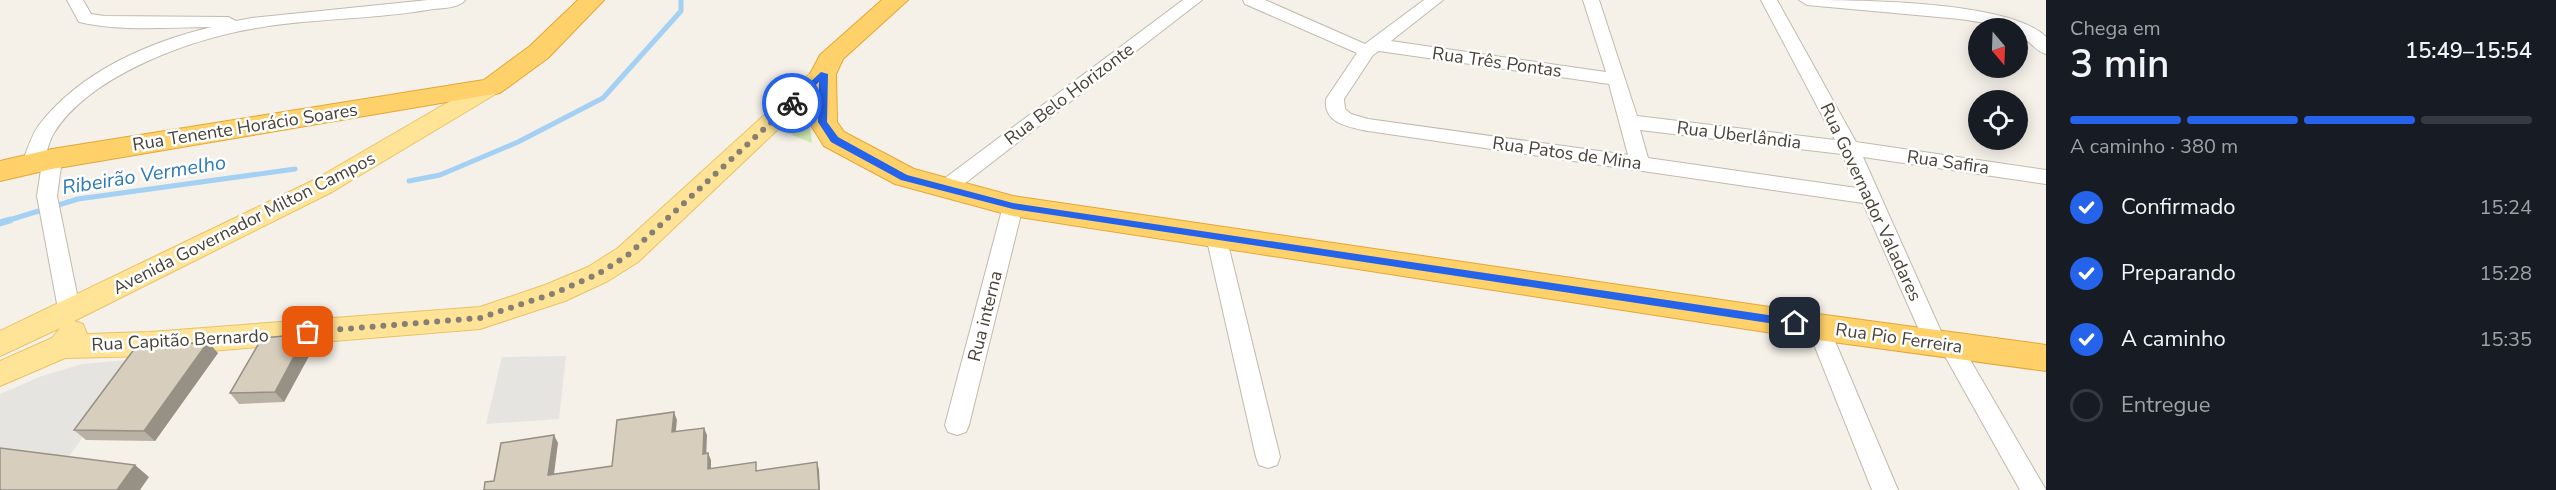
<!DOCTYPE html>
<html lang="pt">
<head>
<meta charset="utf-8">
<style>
  :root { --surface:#171b24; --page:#20242c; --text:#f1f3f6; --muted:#9ea1a6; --line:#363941; --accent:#2563eb }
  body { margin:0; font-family:"Nunito Sans",sans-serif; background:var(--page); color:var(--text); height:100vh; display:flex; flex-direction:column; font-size:22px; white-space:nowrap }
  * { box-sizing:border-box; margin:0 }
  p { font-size:20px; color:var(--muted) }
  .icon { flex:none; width:33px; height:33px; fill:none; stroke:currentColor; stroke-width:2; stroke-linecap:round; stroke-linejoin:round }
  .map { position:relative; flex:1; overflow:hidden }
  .sheet { display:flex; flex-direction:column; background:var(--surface); width:510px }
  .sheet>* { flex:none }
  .needle { width:39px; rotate:161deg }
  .buttons { position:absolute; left:1968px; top:18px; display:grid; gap:12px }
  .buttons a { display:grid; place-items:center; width:60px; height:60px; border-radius:50%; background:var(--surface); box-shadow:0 3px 15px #0003; font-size:30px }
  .pin { position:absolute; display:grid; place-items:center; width:51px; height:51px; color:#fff; margin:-26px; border-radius:12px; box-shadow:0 3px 9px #0006 }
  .courier { position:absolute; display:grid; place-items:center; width:60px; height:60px; margin:-30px; border:4px solid #2563eb; border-radius:50%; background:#fff; color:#222; box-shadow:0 2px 8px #0007 }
  .head em { font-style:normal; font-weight:600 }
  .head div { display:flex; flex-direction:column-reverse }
  .head { display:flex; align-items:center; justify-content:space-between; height:102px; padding:0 24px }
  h1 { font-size:39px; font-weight:600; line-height:45px }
  .bar { display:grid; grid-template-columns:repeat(4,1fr); gap:9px 6px; align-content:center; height:72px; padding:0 24px }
  .bar i { height:8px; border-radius:4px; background:var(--line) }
  .bar .current { background:var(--accent) }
  .bar p { grid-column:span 4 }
  ol { padding:0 24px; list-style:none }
  li { display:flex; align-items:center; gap:18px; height:66px }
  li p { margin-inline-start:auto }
  li .icon { padding:6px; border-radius:50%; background:var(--accent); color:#fff; stroke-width:4 }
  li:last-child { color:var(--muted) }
  li i { width:33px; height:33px; border:3px solid var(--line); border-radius:50% }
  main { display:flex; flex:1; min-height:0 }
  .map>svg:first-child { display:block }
  .green { fill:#cfeab1 }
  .parking { fill:#e6e4e0 }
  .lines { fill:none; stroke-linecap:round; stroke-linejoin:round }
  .stream-far1 { stroke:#a4d1f3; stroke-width:5 }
  .stream { stroke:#a4d1f3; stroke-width:7 }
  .minor-casing { stroke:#c1baab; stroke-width:2 }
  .major-casing { stroke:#e7c364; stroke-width:2 }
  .highway-casing { stroke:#e2a736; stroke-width:2 }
  .minor { fill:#fff; fill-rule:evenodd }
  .major { fill:#ffe498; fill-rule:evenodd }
  .highway { fill:#ffd16a; fill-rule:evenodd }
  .wall { fill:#b9b1a3 }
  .shaded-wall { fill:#969085 }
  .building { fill:#d7cebe; stroke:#969085; stroke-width:1.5 }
  .route { fill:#2563eb }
  .done { stroke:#857f75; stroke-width:6; stroke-dasharray:0 10.8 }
  .labels { text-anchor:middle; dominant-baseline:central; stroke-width:5; stroke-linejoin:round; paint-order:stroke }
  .street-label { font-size:18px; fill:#494237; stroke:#fff }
  .water-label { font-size:20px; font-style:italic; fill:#2c7ab8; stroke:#fff }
</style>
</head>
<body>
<main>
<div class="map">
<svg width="2046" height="490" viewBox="0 0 2046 490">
  <rect width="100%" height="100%" fill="#f5f1e9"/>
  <path class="green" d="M813,101L810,128L812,143L780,130Z"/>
  <path class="parking" d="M566,356L559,419L486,424L502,357Z
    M138,359L68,458L0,451V394L42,376L82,364Z"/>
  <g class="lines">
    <path class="stream-far1" d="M409,181L440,175L518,142L603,98L681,11V0
      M6,221L78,199L295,169"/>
    <path class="stream" d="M0,223L10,220"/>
    <g class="minor-casing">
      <path id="minor" d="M67,0H83L91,14L104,16L228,17L236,21L252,18L428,0H465C459,9 438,8 427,10C369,20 308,18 251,29C188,40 89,76 54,133C50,139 48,147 46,154L52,152L59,154L62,159L57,196L80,309L77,315L69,318L61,315L58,309L37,196L42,163L39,168L32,170L25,168L22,163C27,151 31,136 39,125C80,72 148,42 212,27C169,27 121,32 79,22Z
        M1183,0H1202L951,194L944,196L937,194L934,189L937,184Z
        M1243,0H1265L1365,44L1424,0H1443L1391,41L1606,72L1583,0H1599L1637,116L1835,140L1761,0H1777L1856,142L2046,170V184L1863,157L1944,338L1950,336L1958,339L2046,490H2020L1941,349L1935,351L1927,348L1863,203L1368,131C1350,127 1323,124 1326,99L1357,53L1245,4ZM1379,51L1609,84L1628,155L1368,119L1351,114L1345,109L1344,99L1373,55ZM1640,130L1842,154L1857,188L1648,158Z
        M1799,0C1853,0 2010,0 2046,37V54C2035,51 2028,39 2018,33V28L1960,19L1807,5Z
        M1013,199L1020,201L1023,206L969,425L966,432L957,435L948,432L945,425L1003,206L1006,201Z
        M1216,228L1223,231L1226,236L1280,457L1277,465L1268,468L1259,465L1256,457L1206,236L1209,231Z
        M1818,318L1826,321L1829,327L1898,490H1872L1807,327L1810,321Z"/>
    </g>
    <g class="major-casing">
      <path id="major" d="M823,67L831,69L835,74L831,79L638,262L608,281L565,301L480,329L150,356L65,358L0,386V361L52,338L60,328L0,356V331L314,180L483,82L491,79L499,82L503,87L499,92L332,192L74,321L83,324L87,334L150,332L480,307L545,285L588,267L618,248L815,69Z"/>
    </g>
    <g class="highway-casing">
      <path id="highway" d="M578,0H604L548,58L500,93L52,169L0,181V161L52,149L484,80L530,46Z
        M882,0H908L843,59L836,74L837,122L844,132L914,169L1013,196L1818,314L2046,345V371L1818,340L1013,216L895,184L824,146L809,122L810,74L820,55Z"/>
    </g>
    <use href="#minor" class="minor"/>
    <use href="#major" class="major"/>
    <use href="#highway" class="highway"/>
  </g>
  <path class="wall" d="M315,345L284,402L239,404L230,393Z
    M218,353L155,441L86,440L74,430Z"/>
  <path class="shaded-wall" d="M306,334L315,345L284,402L275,392Z
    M208,342L218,353L155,441L144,431Z
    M674,412L677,420L675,439L672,432Z
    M704,428L707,435L706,461L703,454Z
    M554,435L558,443L553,482L548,475Z
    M708,453L711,460V476L708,469Z
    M817,462L819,470L820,490H819Z
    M135,465L149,477L140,490H117Z"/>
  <path class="building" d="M306,334L275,392L230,393L262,338Z
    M208,342L144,431L74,430L135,348Z
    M674,412L672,432L704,428L703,454L708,453V469L756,462V471L817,462L819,490H484L485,482L494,481L501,443L554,435L548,475L612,466L617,420Z
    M0,448L135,465L117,490H0Z"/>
  <path class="route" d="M821,72L828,74L827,122L838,137L907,175L1013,203L1795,319L1800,323L1795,327L1013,209L901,180L831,142L818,122L819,82L795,105L788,103Z"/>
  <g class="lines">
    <path class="done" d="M308,332L480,318L555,293L598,274L628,255L792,103"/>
  </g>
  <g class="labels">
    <g class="street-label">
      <text transform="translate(1497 62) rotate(8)">Rua Três Pontas</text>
      <text transform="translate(1069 94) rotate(-37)">Rua Belo Horizonte</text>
      <text transform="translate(245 127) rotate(-9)">Rua Tenente Horácio Soares</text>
      <text transform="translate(1739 135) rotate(7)">Rua Uberlândia</text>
      <text transform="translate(1567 153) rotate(8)">Rua Patos de Mina</text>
      <text transform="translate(1948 162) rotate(8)">Rua Safira</text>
      <text transform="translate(1871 202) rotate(65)">Rua Governador Valadares</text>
      <text transform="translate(244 223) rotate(-27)">Avenida Governador Milton Campos</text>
      <text transform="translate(985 316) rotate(-76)">Rua interna</text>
      <text transform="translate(1899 338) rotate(8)">Rua Pio Ferreira</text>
      <text transform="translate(180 340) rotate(-3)">Rua Capitão Bernardo</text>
    </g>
    <g class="water-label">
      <text transform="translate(144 175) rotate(-9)">Ribeirão Vermelho</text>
    </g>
  </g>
</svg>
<div class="buttons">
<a><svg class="needle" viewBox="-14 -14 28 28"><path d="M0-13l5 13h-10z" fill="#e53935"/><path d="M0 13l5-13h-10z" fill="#9ea1a6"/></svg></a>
<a><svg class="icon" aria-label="locate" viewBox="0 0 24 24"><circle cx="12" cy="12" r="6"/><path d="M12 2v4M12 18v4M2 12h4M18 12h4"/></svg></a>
</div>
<div class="pin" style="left:308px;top:332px;background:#ea580c"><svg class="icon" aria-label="bag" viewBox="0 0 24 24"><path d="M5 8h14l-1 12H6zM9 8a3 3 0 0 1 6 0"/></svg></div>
<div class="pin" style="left:1795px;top:323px;background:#1f2937"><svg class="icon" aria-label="home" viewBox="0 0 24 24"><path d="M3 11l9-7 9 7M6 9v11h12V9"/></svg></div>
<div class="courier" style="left:792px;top:103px"><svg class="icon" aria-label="bike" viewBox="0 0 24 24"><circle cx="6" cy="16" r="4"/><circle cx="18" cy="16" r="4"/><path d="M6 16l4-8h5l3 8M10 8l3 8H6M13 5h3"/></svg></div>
</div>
<section class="sheet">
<div class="head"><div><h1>3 min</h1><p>Chega em</p></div><em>15:49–15:54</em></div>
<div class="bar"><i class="current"></i><i class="current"></i><i class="current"></i><i></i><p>A caminho · 380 m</p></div>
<ol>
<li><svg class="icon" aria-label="check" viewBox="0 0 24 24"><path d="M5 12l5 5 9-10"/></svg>Confirmado<p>15:24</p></li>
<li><svg class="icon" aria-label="check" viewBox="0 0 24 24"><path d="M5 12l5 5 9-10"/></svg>Preparando<p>15:28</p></li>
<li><svg class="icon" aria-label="check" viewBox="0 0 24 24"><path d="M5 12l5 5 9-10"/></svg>A caminho<p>15:35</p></li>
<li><i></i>Entregue</li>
</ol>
</section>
</main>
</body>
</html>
